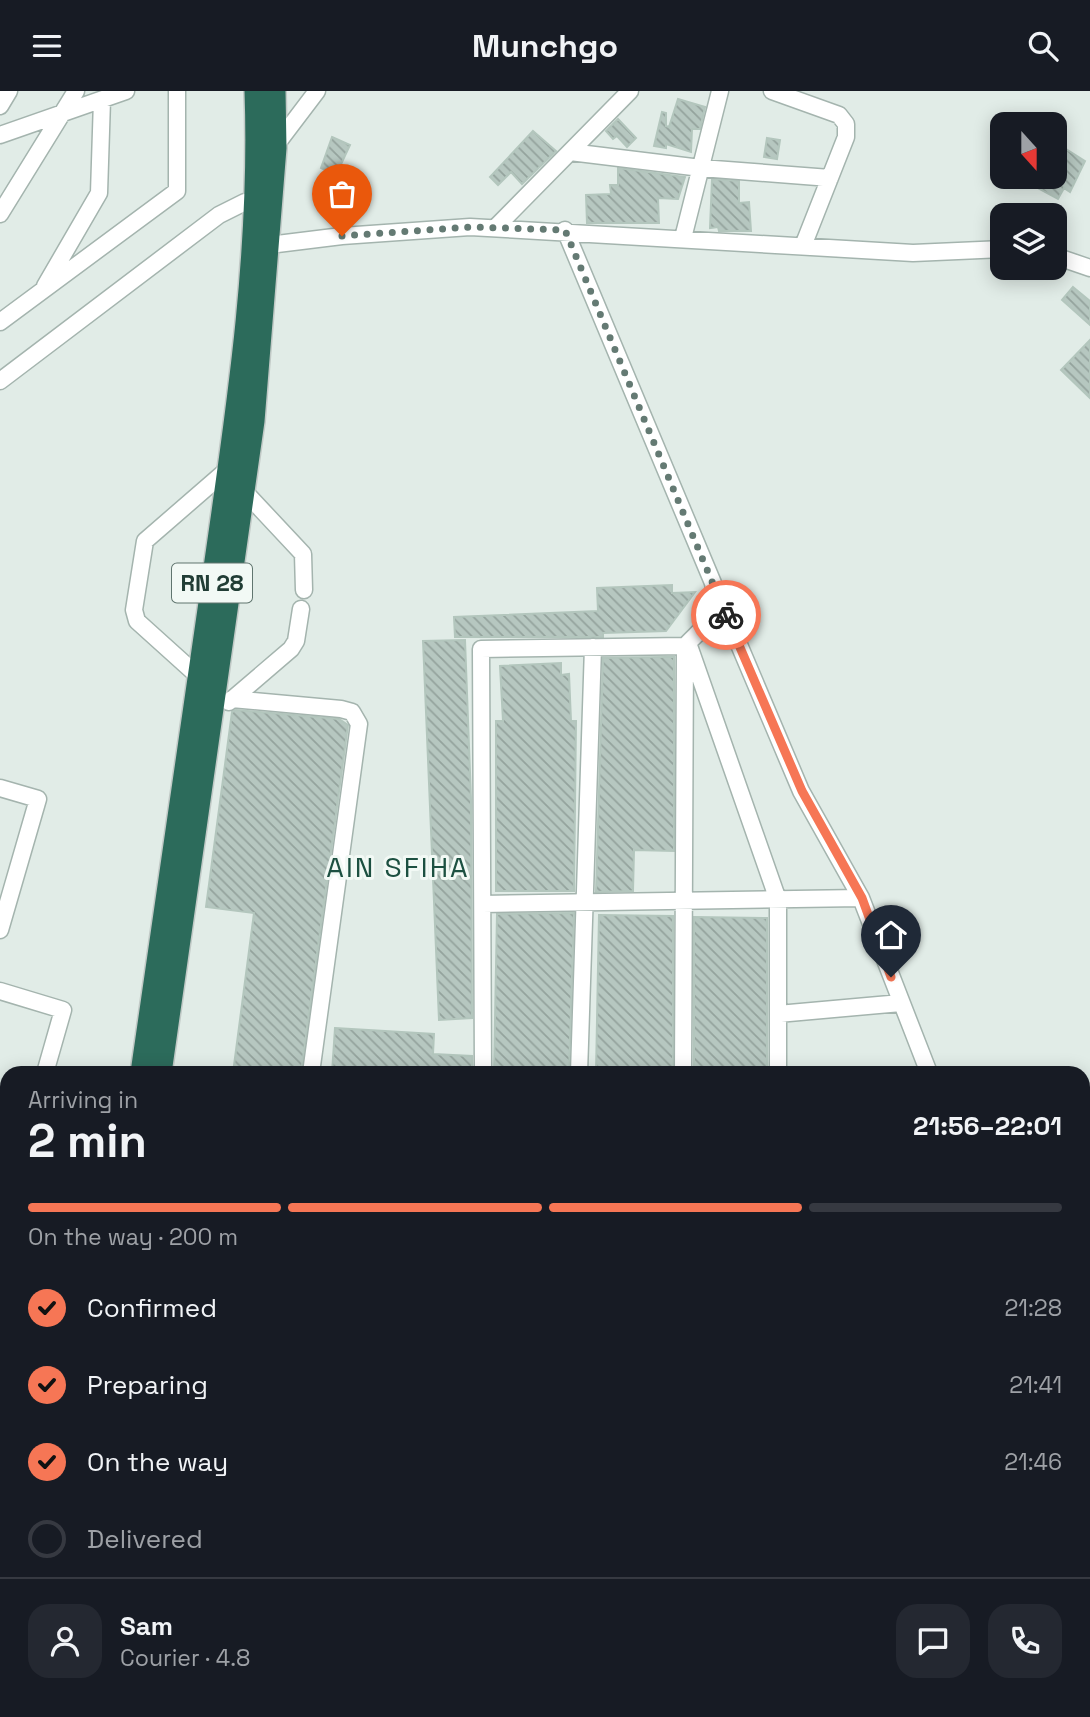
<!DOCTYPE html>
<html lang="en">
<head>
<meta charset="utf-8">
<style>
  :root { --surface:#171b24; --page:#242831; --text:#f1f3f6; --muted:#9ea1a6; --line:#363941; --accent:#f67655 }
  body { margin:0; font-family:"Space Grotesk",sans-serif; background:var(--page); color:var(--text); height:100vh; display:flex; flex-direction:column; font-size:26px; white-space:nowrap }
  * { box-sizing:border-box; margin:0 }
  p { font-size:23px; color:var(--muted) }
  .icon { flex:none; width:38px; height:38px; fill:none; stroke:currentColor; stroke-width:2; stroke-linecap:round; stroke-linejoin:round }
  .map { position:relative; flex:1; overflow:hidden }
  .details { position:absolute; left:0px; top:975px; width:1090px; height:653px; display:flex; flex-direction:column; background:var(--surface); border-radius:21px 21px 0 0; box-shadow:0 4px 18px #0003 }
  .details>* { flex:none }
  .needle { width:46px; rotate:159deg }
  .buttons { position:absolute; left:990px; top:21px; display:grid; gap:14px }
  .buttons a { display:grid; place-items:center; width:77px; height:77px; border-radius:14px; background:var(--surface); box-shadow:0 4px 18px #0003; font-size:35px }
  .pin { position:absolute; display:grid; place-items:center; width:60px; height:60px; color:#fff; margin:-72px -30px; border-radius:50% 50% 50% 0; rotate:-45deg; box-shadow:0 0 7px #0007 }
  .pin .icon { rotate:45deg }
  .courier { position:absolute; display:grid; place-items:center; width:70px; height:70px; margin:-35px; border:5px solid #f67655; border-radius:50%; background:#fff; color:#222; box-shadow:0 2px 9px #0007 }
  .overview em { font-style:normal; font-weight:700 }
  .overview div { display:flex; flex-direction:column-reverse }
  .overview { display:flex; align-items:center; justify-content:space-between; height:119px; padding:0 28px }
  h1 { font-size:46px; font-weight:700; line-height:52px }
  .bar { display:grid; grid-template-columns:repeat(4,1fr); gap:10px 7px; align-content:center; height:84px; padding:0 28px }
  .bar i { height:9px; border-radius:5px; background:var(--line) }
  .bar .active { background:var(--accent) }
  .bar p { grid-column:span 4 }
  .line { display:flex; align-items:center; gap:18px; padding:0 28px; border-top:2px solid var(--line) }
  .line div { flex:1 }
  .round { display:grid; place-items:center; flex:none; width:74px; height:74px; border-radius:21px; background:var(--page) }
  ol { padding:0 28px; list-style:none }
  li { display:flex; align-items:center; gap:21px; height:77px }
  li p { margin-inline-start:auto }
  li .icon { padding:7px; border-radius:50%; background:var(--accent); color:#111; stroke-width:4 }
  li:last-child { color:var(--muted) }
  li i { width:38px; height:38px; border:4px solid var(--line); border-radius:50% }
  header { display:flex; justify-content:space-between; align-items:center; height:91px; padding:0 28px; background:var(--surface); font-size:32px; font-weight:700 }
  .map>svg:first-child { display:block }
  .built { fill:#cfdcd6 }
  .building { fill:url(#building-back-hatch); stroke:#b3c6bd; stroke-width:2 }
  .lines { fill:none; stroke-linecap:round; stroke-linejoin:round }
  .minor-casing { stroke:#a4b4ae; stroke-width:19 }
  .highway-casing { stroke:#c1c9c6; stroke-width:24 }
  .minor { stroke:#fff; stroke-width:16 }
  .highway { stroke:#2c6b5b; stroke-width:21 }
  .done { stroke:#647a73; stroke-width:7; stroke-dasharray:0 12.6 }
  .route { stroke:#f67655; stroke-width:9 }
  .labels { text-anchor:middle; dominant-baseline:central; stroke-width:6; stroke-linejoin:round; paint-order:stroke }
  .shield { fill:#f2f9f5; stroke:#60756f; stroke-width:2 }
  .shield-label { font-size:23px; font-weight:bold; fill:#213d35 }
  .quarter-label { font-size:28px; letter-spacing:2px; fill:#1c5041; stroke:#f2f9f5 }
</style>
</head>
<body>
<header><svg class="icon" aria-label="menu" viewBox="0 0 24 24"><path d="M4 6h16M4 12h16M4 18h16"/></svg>Munchgo<svg class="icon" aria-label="search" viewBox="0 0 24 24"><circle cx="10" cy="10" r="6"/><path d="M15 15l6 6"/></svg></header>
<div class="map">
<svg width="1090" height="1626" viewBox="0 0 1090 1626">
  <defs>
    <pattern id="building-back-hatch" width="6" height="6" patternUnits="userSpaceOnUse" patternTransform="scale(1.75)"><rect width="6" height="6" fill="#b6c7c0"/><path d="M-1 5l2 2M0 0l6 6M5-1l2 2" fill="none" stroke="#94a39d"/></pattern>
  </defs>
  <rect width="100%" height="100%" fill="#e1ece7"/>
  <path class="built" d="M162,1620H333L346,1626H160Z"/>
  <path class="building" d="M678,8L705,16L700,38H692L691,61L666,53V57L654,55L662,21L666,22V35L669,36Z
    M618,28L636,47L627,56L617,45L613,48L606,40Z
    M533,40L556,60L522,93L511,81L498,94L490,86Z
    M332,46L350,54L336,84L321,77Z
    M767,47L780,49L777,68L764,66Z
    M1055,51L1085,70L1070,101L1064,97L1058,108L1032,94L1037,86H1055Z
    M618,77L685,86L678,108L658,107L659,132H587L586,104L611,103L610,94H618Z
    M712,88L739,90V112L749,111L751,140H719L718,136L710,137Z
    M1073,196L1090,210V234L1062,209Z
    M1090,249V307L1061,279Z
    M672,494V502L695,501L666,540L603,542V546H455L454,526L598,520L597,497Z
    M465,549L471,708L472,927L439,929L423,550Z
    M665,566H674V760L634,759L633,800L596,801L603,567Z
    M561,572V584L569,583L571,630H576L574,800H496V630H503L500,575Z
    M236,619L339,628L348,634L301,982H233L254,822L206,816L232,621Z
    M574,822L569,982H494L497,823Z
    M599,824L673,825V982H596Z
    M694,826L767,827V982H694Z
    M335,937L434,943L433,963L472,965V982H332Z"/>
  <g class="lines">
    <g class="minor-casing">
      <path id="minor" d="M772,0L839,24L846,33V46L803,155
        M0,15L9,0
        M0,44L126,0
        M273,58L317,0
        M570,61L701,77L830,87
        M0,123L76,0
        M495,137L630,0
        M683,147L720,0
        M269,154L342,145L470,136L913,162L1003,158
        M1055,165L1090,177
        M45,195L99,102L102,9
        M0,231L177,100V0
        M0,290L219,124L245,111H255
        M244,400L303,463L304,499
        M718,504L801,700L861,807L929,982
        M688,552L778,809V982
        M198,585L137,530L134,519L145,450L228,378
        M232,608L341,618L352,621L359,633L311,982
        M229,611L291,558L296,550L301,518
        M0,697L38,708L0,839
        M483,813L861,807
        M0,900L63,919L45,982
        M778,923L901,912
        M483,982L481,558L685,555C707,532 720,527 713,492L565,139
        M579,982L593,556
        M683,982L685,557
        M0,1136L7,1112
        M0,1188L7,1190
        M0,1386L7,1388
        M0,1610L7,1592
        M303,1620L317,1626
        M898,1620L904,1626
        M168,1626L170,1620
        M530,1626L531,1620
        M607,1626L609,1620
        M644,1626L646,1620
        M756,1626L758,1620
        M866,1626L868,1620"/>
    </g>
    <g class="highway-casing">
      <path id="highway" d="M141,982C165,816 189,650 213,484C236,324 261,162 255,0
        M161,982L254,330L276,57L275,0
        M0,1484L7,1467
        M0,1532L7,1514"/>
    </g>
    <use href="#minor" class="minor"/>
    <use href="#highway" class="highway"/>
  </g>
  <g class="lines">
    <path class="done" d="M342,145L470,136L565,139L726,524"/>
    <path class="route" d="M726,524L802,700L862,807L891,886"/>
  </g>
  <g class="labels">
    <rect class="shield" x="172" y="472.5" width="80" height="39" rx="5"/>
    <g class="shield-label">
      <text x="212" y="492">RN 28</text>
    </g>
    <g class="quarter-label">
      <text x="398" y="776">AIN SFIHA</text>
    </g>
  </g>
</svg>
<div class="buttons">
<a><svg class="needle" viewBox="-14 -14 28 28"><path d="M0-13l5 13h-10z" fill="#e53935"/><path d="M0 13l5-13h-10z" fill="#9ea1a6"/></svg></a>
<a><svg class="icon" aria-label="layers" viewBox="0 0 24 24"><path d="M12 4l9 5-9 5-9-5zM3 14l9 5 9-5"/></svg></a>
</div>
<div class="pin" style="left:342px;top:145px;background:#ea580c"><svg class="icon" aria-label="bag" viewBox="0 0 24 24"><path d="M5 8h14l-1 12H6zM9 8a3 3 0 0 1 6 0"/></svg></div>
<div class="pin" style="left:891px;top:886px;background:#1f2937"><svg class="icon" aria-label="home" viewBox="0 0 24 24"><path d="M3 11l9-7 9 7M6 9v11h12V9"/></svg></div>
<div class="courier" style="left:726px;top:524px"><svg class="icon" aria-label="bike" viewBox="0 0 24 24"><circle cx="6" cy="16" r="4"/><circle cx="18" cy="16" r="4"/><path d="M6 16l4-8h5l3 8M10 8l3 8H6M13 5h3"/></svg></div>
<section class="details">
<div class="overview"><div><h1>2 min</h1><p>Arriving in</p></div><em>21:56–22:01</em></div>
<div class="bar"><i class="active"></i><i class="active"></i><i class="active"></i><i></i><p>On the way · 200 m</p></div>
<ol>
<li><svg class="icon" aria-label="check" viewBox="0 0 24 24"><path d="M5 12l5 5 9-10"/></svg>Confirmed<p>21:28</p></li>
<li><svg class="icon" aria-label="check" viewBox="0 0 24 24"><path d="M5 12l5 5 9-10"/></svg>Preparing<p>21:41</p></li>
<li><svg class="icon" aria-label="check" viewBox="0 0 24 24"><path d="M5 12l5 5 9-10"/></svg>On the way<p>21:46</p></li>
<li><i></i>Delivered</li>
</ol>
<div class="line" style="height:126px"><a class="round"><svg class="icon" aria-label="person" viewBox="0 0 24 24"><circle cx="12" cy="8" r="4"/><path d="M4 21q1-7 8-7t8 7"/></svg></a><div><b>Sam</b><p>Courier · 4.8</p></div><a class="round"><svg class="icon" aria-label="chat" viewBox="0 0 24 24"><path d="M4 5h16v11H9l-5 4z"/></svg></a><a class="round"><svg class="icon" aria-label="phone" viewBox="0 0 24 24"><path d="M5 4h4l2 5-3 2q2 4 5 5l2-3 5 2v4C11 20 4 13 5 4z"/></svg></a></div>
</section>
</div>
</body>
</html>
